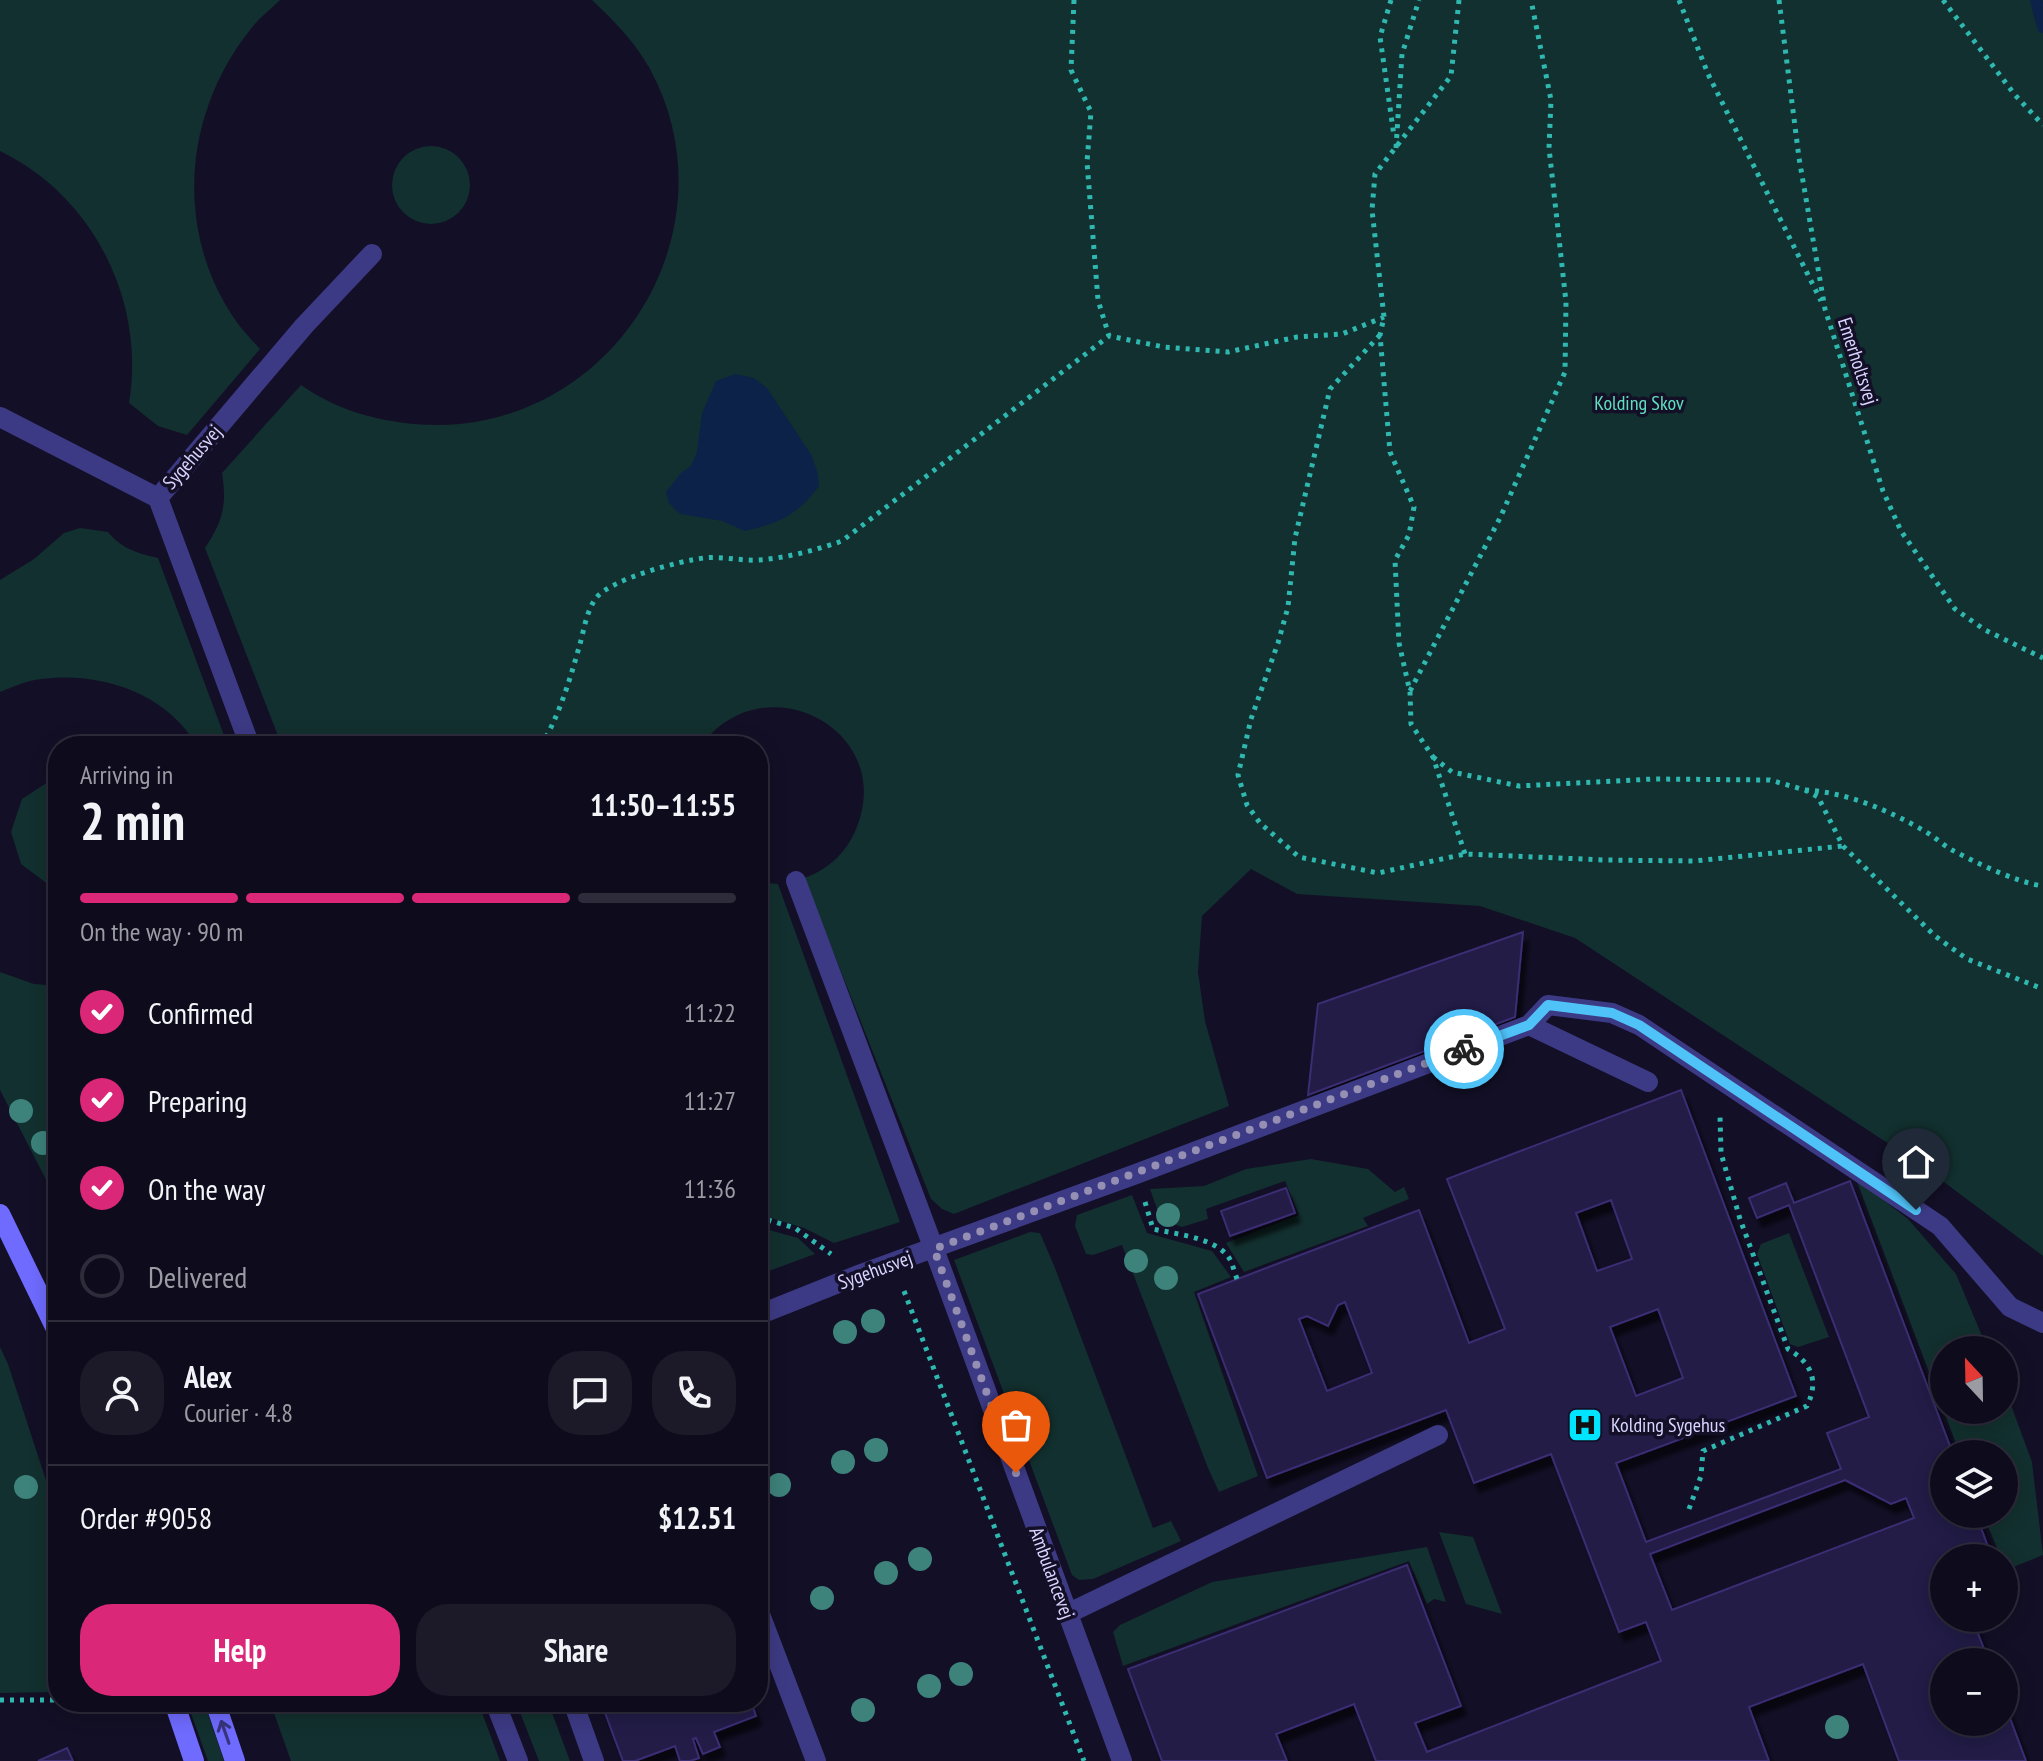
<!DOCTYPE html>
<html lang="en">
<head>
<meta charset="utf-8">
<style>
  :root { --surface:#0e0b1c; --page:#1c1929; --text:#f1f3f6; --muted:#9b9ba3; --line:#2e2b3b; --accent:#db2777 }
  body { margin:0; font-family:"PT Sans Narrow",sans-serif; background:var(--page); color:var(--text); height:100vh; display:flex; flex-direction:column; font-size:30px; white-space:nowrap }
  * { box-sizing:border-box; margin:0 }
  p { font-size:26px; color:var(--muted) }
  .icon { flex:none; width:44px; height:44px; fill:none; stroke:currentColor; stroke-width:2; stroke-linecap:round; stroke-linejoin:round }
  .map { position:relative; flex:1; overflow:hidden }
  .drawer { position:absolute; left:48px; top:736px; width:720px; height:976px; display:flex; flex-direction:column; background:var(--surface); border-radius:32px; box-shadow:0 4px 20px #0003,0 0 0 2px var(--line) }
  .drawer>* { flex:none }
  .needle { width:52px; rotate:338deg }
  .controls { position:absolute; left:1930px; top:1336px; display:grid; gap:16px }
  .controls a { display:grid; place-items:center; width:88px; height:88px; border-radius:50%; background:var(--surface); box-shadow:0 4px 20px #0003,0 0 0 2px var(--line); font-size:40px }
  .pin { position:absolute; display:grid; place-items:center; width:68px; height:68px; color:#fff; margin:-82px -34px; border-radius:50% 50% 50% 0; rotate:-45deg; box-shadow:0 0 8px #0007 }
  .pin .icon { rotate:45deg }
  .courier { position:absolute; display:grid; place-items:center; width:80px; height:80px; margin:-40px; border:6px solid #4fc3f7; border-radius:50%; background:#fff; color:#222; box-shadow:0 2px 10px #0007 }
  .head em { font-style:normal; font-weight:700 }
  .head div { display:flex; flex-direction:column-reverse }
  .head { display:flex; align-items:center; justify-content:space-between; height:136px; padding:0 32px }
  h1 { font-size:52px; font-weight:700; line-height:60px }
  .bar { display:grid; grid-template-columns:repeat(4,1fr); gap:12px 8px; align-content:center; height:96px; padding:0 32px }
  .bar i { height:10px; border-radius:6px; background:var(--line) }
  .bar .current { background:var(--accent) }
  .bar p { grid-column:span 4 }
  .line { display:flex; align-items:center; gap:20px; padding:0 32px; border-top:2px solid var(--line) }
  .line div { flex:1 }
  .round { display:grid; place-items:center; flex:none; width:84px; height:84px; border-radius:32px; background:var(--page) }
  ol { padding:0 32px; list-style:none }
  li { display:flex; align-items:center; gap:24px; height:88px }
  li p { margin-inline-start:auto }
  li .icon { padding:8px; border-radius:50%; background:var(--accent); color:#fff; stroke-width:4 }
  li:last-child { color:var(--muted) }
  li i { width:44px; height:44px; border:4px solid var(--line); border-radius:50% }
  .button { display:flex; gap:16px; margin-top:auto; padding:16px 32px }
  .button a { flex:1; height:92px; border-radius:32px; background:var(--accent); color:#fff; font-size:32px; font-weight:700; line-height:92px; text-align:center }
  .button a+a { background:var(--page); color:var(--text) }
  .map>svg:first-child { display:block }
  .green { fill:#12302f }
  .water { fill:#0c2248 }
  .lines { fill:none; stroke-linecap:round; stroke-linejoin:round }
  .stream { stroke:#0c2248; stroke-width:12 }
  .building { fill:#241b47; stroke:#3b2d73; stroke-width:2; fill-rule:evenodd; filter:url(#shadow) }
  .path { stroke:#2fb8b0; stroke-width:5; stroke-dasharray:4 6; stroke-linecap:butt }
  .lane { stroke:#3d3a85; stroke-width:20 }
  .secondary { stroke:#6f6bff; stroke-width:20 }
  .tree { fill:#3d827b }
  .oneway { stroke:#38347d }
  .done { stroke:#948fb3; stroke-width:8; stroke-dasharray:0 14.4 }
  .route { stroke:#4fc3f7; stroke-width:10 }
  .labels { text-anchor:middle; dominant-baseline:central; stroke-width:7; stroke-linejoin:round; paint-order:stroke }
  .street-label { font-size:20px; fill:#d9d4ff; stroke:#130f26 }
  .park-label { font-size:20px; fill:#5fe0c0; stroke:#130f26 }
  .poi-label { font-size:20px; fill:#d9d4ff; stroke:#130f26; text-anchor:start }
</style>
</head>
<body>
<div class="map">
<svg width="2043" height="1761" viewBox="0 0 2043 1761">
  <defs>
    <filter id="shadow"><feDropShadow dx="5" dy="9" stdDeviation="2" flood-color="#0009"/></filter>
  </defs>
  <rect width="100%" height="100%" fill="#130f26"/>
  <path class="green" d="M0,0H280C270,10 258,19 250,30C183,114 174,232 236,321C243,331 252,340 260,349L187,435L158,426L129,403C146,301 93,196 0,151Z
    M592,0H2043V1256L1921,1165L1575,938L1480,906L1297,894L1251,869L1202,916L1198,972L1205,1021L1229,1106L954,1214L942,1209L931,1199L804,878C830,869 849,850 858,824C893,727 762,662 701,746H282L205,548C223,521 227,505 222,473L301,385C340,413 391,425 438,425C617,424 736,228 650,69C635,42 614,21 592,0Z
    M392 185a39 39 0 1 1 78 0a39 39 0 1 1-78 0Z
    M80,528L108,532C122,549 137,553 158,558L228,746H197C167,693 100,671 41,679C28,680 13,687 0,692V580L34,559L64,533Z
    M51,780H58V885H49L21,864L11,832L22,799Z
    M758,882L778,884L900,1222L834,1243L804,1228L758,1214Z
    M0,972L34,984L58,986V1203L0,1090Z
    M1311,1159L1368,1169L1395,1192L1404,1187L1409,1199L1363,1218L1368,1226L1244,1272L1226,1243L1299,1215L1285,1181L1206,1209L1208,1219L1182,1227L1161,1220L1150,1189L1204,1186L1246,1169Z
    M1856,1179L1908,1219L1956,1274L1988,1350H1944V1410H2004V1386L2032,1462L2043,1555L2006,1570L2004,1558H2001L1983,1514H2004V1454H1960Z
    M1132,1195L1147,1233L1212,1251L1231,1277L1194,1292L1258,1476L1219,1492L1208,1468L1122,1245L1093,1255L1086,1254L1075,1226L1077,1215Z
    M758,1227L798,1238L815,1254L758,1275Z
    M1030,1232L1040,1233L1055,1268L1153,1528L1171,1521L1181,1541L1093,1579L1079,1580L1072,1575L954,1260Z
    M1789,1233L1829,1337L1798,1347L1790,1344L1757,1254L1761,1244Z
    M0,1347L8,1364L58,1517V1692L0,1693Z
    M1439,1532L1473,1537L1502,1614L1466,1604Z
    M1427,1547L1446,1602L1434,1599L1427,1604L1409,1561L1123,1666L1113,1632L1120,1625L1212,1582Z
    M187,1702H204L224,1761H208Z
    M270,1702H478L500,1761H291Z
    M516,1702H548L570,1761H539Z"/>
  <path class="water" d="M735,374L754,378L767,388L812,456L818,474L819,486C797,515 780,523 745,531L722,521L680,514L669,503L666,492L681,473L691,466L697,452L702,413L716,381Z"/>
  <g class="lines">
    <path class="stream" d="M2036,0L2043,27"/>
  </g>
  <path class="building" d="M1523,932L1515,1017L1308,1095L1318,1004Z
    M1681,1090L1796,1396L1616,1463L1646,1542L1841,1469L1827,1433L1869,1417L1789,1205L1757,1218L1749,1198L1786,1183L1794,1203L1850,1181L1953,1454H1944V1514H1976L1988,1547L1957,1558H1944V1618H1972L1989,1662H1944V1722H2004V1702L2026,1761H1899L1863,1664L1749,1707L1769,1761H1376L1354,1704L1276,1734L1287,1761H1162L1128,1669L1407,1565L1461,1706L1415,1723L1427,1752L1661,1661L1646,1622L1619,1632L1551,1454L1474,1483L1446,1410L1267,1478L1198,1294L1419,1210L1469,1343L1505,1329L1447,1179ZM1611,1200L1632,1259L1597,1271L1576,1213ZM1345,1302L1372,1373L1327,1391L1299,1319L1307,1316L1328,1326L1338,1305ZM1658,1309L1683,1378L1636,1396L1610,1327ZM1845,1480L1891,1504L1906,1498L1914,1518L1672,1610L1650,1554Z
    M1286,1188L1295,1213L1230,1236L1221,1211Z
    M601,1702H751L756,1716L714,1732L720,1747L703,1754L696,1738L693,1739L699,1758L690,1761H680L675,1746L635,1761H623Z
    M67,1748L73,1761H38Z"/>
  <g class="lines">
    <path class="path" d="M1074,0L1071,70L1091,112L1087,162L1098,300L1109,336
      M1391,0L1380,37L1394,136
      M1459,0L1451,76L1375,174L1372,210L1384,317L1380,335L1390,452L1414,507L1409,535L1395,560L1399,643L1410,692L1411,724L1433,757L1465,854
      M1679,0L1708,74L1821,301
      M1779,0L1799,158L1825,309L1883,491L1901,531L1955,609L1985,630L2043,658
      M1943,0L2015,95L2043,125
      M1396,148L1402,54L1419,0
      M1380,335L1330,389L1295,538L1288,607L1278,643L1251,719L1238,775L1247,805L1260,823L1299,857L1378,873L1465,854L1605,860L1694,861L1843,846
      M1410,691L1500,518L1565,372L1566,302L1549,148L1551,100L1531,0
      M541,746C560,714 570,679 580,644C584,629 587,610 596,598C611,579 679,561 704,558C722,556 740,561 759,560C786,558 816,550 842,541L1109,336L1164,347L1228,352L1297,337L1342,334L1384,317
      M1433,757L1452,772L1519,786L1653,779L1770,780L1805,790L1818,797L1843,846L1935,936L1967,959L2043,989
      M1805,790C1846,792 1891,811 1926,832C1935,837 1943,845 1952,850C1977,863 2015,882 2043,886
      M1145,1202L1153,1229C1175,1234 1211,1237 1227,1255C1232,1261 1234,1271 1237,1279
      M758,1217L795,1228L831,1254
      M904,1291L1084,1761
      M1689,1509L1701,1476L1703,1451L1807,1406C1819,1381 1812,1363 1788,1349L1740,1219L1721,1153L1720,1116
      M0,1700H58"/>
    <path class="lane" d="M0,417L158,498
      M250,746L158,498L304,326L372,254
      M796,881L934,1249L1122,1761
      M1529,1025L1648,1082
      M758,1315L856,1276L1136,1174L1529,1025L1548,1005L1612,1013L1639,1025L1940,1226L2010,1307L2043,1323
      M758,1609L816,1761
      M1067,1614L1438,1435
      M495,1702L518,1761
      M573,1702L594,1761"/>
    <path class="secondary" d="M0,1214L58,1333
      M174,1702L194,1761
      M215,1702L235,1761"/>
  </g>
  <g class="tree">
    <circle cx="21" cy="1111" r="12"/>
    <circle cx="43" cy="1143" r="12"/>
    <circle cx="1168" cy="1215" r="12"/>
    <circle cx="1136" cy="1261" r="12"/>
    <circle cx="1166" cy="1278" r="12"/>
    <circle cx="873" cy="1321" r="12"/>
    <circle cx="845" cy="1332" r="12"/>
    <circle cx="876" cy="1450" r="12"/>
    <circle cx="843" cy="1462" r="12"/>
    <circle cx="779" cy="1485" r="12"/>
    <circle cx="26" cy="1487" r="12"/>
    <circle cx="920" cy="1559" r="12"/>
    <circle cx="886" cy="1573" r="12"/>
    <circle cx="822" cy="1598" r="12"/>
    <circle cx="961" cy="1674" r="12"/>
    <circle cx="929" cy="1686" r="12"/>
    <circle cx="863" cy="1710" r="12"/>
    <circle cx="1837" cy="1727" r="12"/>
  </g>
  <defs><path id="oneway-shaft" d="M-6 0H5M1.5-3L5.5 0L1.5 3" fill="none" stroke-width="1.6" stroke-linecap="round" stroke-linejoin="round" transform="scale(2)"/></defs>
  <use class="oneway" href="#oneway-shaft" transform="translate(225 1732) rotate(-109)"/>
  <g class="lines">
    <path class="done" d="M1016,1473L934,1249L1464,1049"/>
    <path class="route" d="M1464,1049L1529,1025L1548,1005L1612,1013L1639,1025L1916,1210"/>
  </g>
  <defs>
    <g id="hospital-square" transform="scale(1.8)"><rect x="-9" y="-9" width="18" height="18" rx="4" fill="#00e5ff" stroke="#130f26"/><path d="M-5-5h3v3.5h4V-5h3V5h-3V1.5h-4V5h-3Z" fill="#111"/></g>
  </defs>
  <g fill-rule="evenodd">
    <use href="#hospital-square" x="1585" y="1425"/>
  </g>
  <g class="labels">
    <g class="street-label">
      <text transform="translate(1858 361) rotate(72)">Emerholtsvej</text>
      <text transform="translate(192 457) rotate(-49)">Sygehusvej</text>
      <text transform="translate(875 1270) rotate(-20)">Sygehusvej</text>
      <text transform="translate(1052 1573) rotate(70)">Ambulancevej</text>
    </g>
    <g class="park-label">
      <text x="1639" y="403">Kolding Skov</text>
    </g>
    <g class="poi-label">
      <text x="1611" y="1425">Kolding Sygehus</text>
    </g>
  </g>
</svg>
<div class="controls">
<a><svg class="needle" viewBox="-14 -14 28 28"><path d="M0-13l5 13h-10z" fill="#e53935"/><path d="M0 13l5-13h-10z" fill="#9b9ba3"/></svg></a>
<a><svg class="icon" aria-label="layers" viewBox="0 0 24 24"><path d="M12 4l9 5-9 5-9-5zM3 14l9 5 9-5"/></svg></a>
<a>+</a>
<a>−</a>
</div>
<div class="pin" style="left:1016px;top:1473px;background:#ea580c"><svg class="icon" aria-label="bag" viewBox="0 0 24 24"><path d="M5 8h14l-1 12H6zM9 8a3 3 0 0 1 6 0"/></svg></div>
<div class="pin" style="left:1916px;top:1210px;background:#1f2937"><svg class="icon" aria-label="home" viewBox="0 0 24 24"><path d="M3 11l9-7 9 7M6 9v11h12V9"/></svg></div>
<div class="courier" style="left:1464px;top:1049px"><svg class="icon" aria-label="bike" viewBox="0 0 24 24"><circle cx="6" cy="16" r="4"/><circle cx="18" cy="16" r="4"/><path d="M6 16l4-8h5l3 8M10 8l3 8H6M13 5h3"/></svg></div>
<section class="drawer">
<div class="head"><div><h1>2 min</h1><p>Arriving in</p></div><em>11:50–11:55</em></div>
<div class="bar"><i class="current"></i><i class="current"></i><i class="current"></i><i></i><p>On the way · 90 m</p></div>
<ol>
<li><svg class="icon" aria-label="check" viewBox="0 0 24 24"><path d="M5 12l5 5 9-10"/></svg>Confirmed<p>11:22</p></li>
<li><svg class="icon" aria-label="check" viewBox="0 0 24 24"><path d="M5 12l5 5 9-10"/></svg>Preparing<p>11:27</p></li>
<li><svg class="icon" aria-label="check" viewBox="0 0 24 24"><path d="M5 12l5 5 9-10"/></svg>On the way<p>11:36</p></li>
<li><i></i>Delivered</li>
</ol>
<div class="line" style="height:144px"><a class="round"><svg class="icon" aria-label="person" viewBox="0 0 24 24"><circle cx="12" cy="8" r="4"/><path d="M4 21q1-7 8-7t8 7"/></svg></a><div><b>Alex</b><p>Courier · 4.8</p></div><a class="round"><svg class="icon" aria-label="chat" viewBox="0 0 24 24"><path d="M4 5h16v11H9l-5 4z"/></svg></a><a class="round"><svg class="icon" aria-label="phone" viewBox="0 0 24 24"><path d="M5 4h4l2 5-3 2q2 4 5 5l2-3 5 2v4C11 20 4 13 5 4z"/></svg></a></div>
<div class="line" style="height:104px"><div>Order #9058</div><b>$12.51</b></div>
<div class="button"><a>Help</a><a>Share</a></div>
</section>
</div>
</body>
</html>
